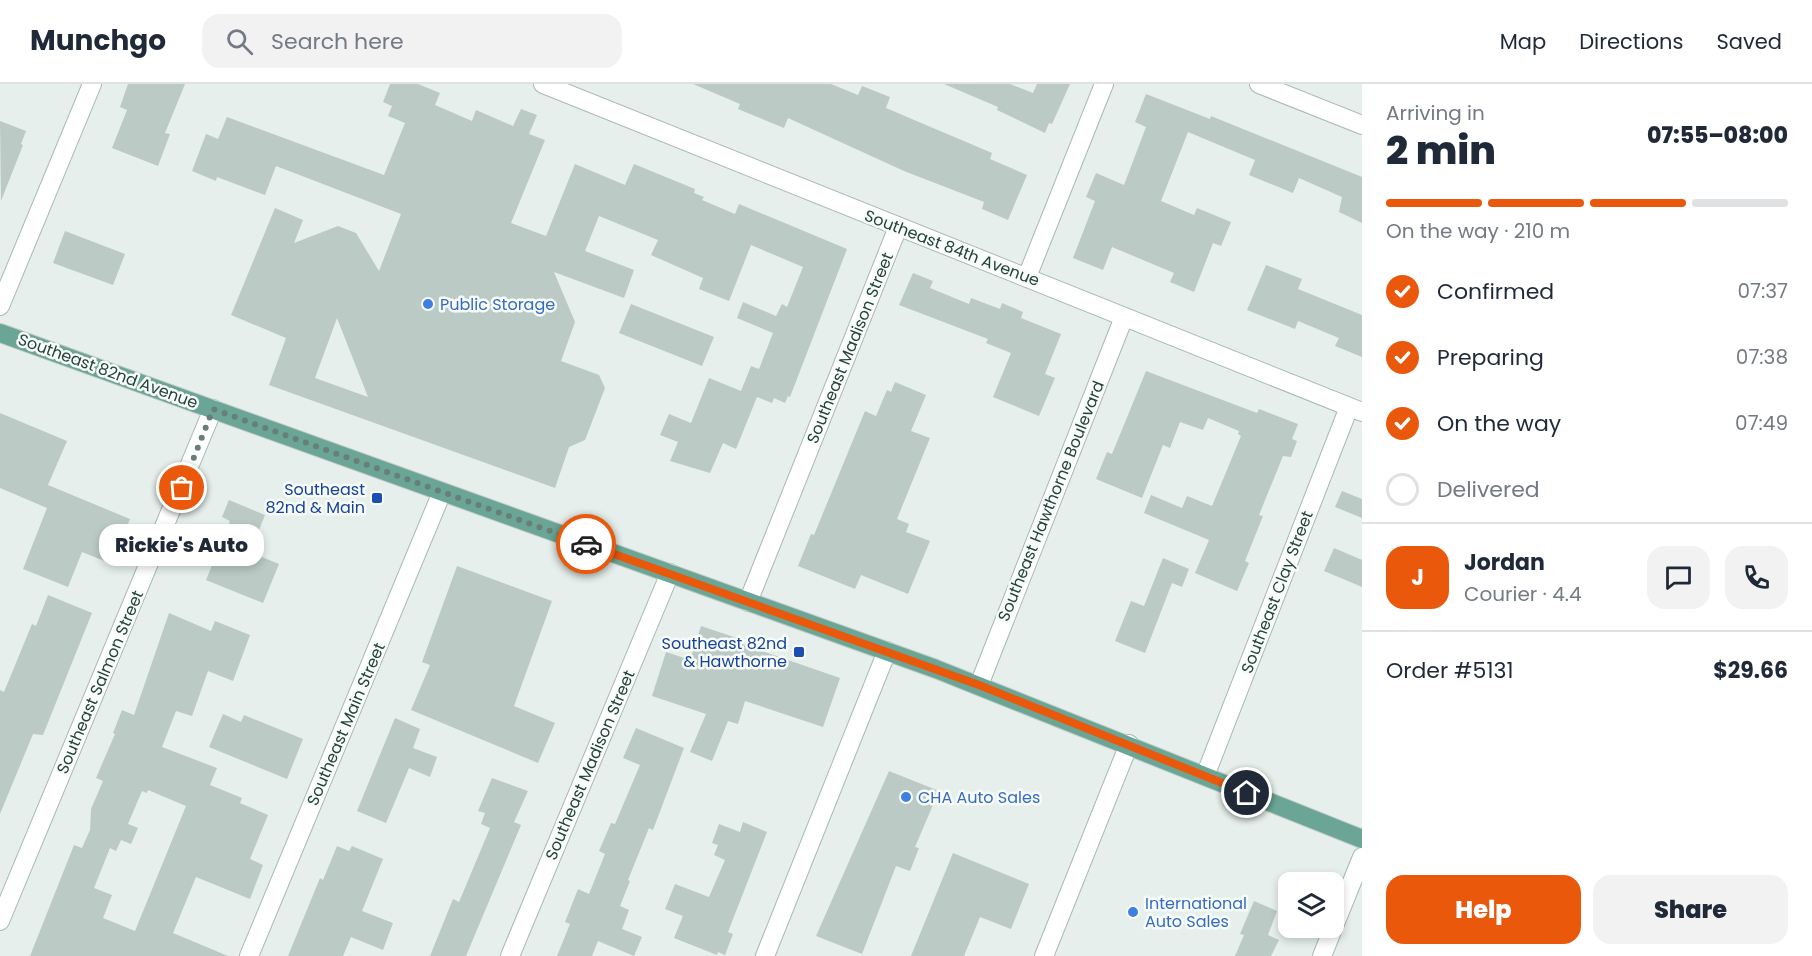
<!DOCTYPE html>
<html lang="en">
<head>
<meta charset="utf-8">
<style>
  :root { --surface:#fff; --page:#f2f2f3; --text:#1f2937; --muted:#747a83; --line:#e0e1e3; --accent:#ea580c }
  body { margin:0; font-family:Poppins,sans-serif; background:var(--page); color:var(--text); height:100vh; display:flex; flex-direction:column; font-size:22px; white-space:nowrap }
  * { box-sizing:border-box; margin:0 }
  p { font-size:20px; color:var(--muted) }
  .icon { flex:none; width:33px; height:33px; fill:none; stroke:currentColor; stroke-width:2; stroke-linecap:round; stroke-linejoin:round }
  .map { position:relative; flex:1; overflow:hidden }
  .side { display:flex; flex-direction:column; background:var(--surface); width:450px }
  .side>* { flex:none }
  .tools { position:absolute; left:1278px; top:788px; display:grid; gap:12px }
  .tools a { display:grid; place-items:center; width:66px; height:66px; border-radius:12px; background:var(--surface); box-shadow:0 3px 9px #0003; font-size:30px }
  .pin { position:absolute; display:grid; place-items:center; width:51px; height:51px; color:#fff; margin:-26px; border:3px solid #fff; border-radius:50%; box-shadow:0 2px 6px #0007 }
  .courier { position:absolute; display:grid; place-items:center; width:60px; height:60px; margin:-30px; border:4px solid #ea580c; border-radius:50%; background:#fff; color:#222; box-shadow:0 2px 8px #0007 }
  .bubble { position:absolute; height:42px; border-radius:18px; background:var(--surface); box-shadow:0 3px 9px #0003; font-size:20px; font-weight:800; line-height:42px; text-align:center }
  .headline em { font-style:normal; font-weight:800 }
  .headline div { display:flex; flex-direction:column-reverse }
  .headline { display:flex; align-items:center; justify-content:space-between; height:102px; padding:0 24px }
  h1 { font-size:39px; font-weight:800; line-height:45px }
  .bar { display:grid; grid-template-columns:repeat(4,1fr); gap:9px 6px; align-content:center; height:72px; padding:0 24px }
  .bar i { height:8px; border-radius:4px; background:var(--line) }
  .bar .current { background:var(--accent) }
  .bar p { grid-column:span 4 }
  .line { display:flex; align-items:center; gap:15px; padding:0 24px; border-top:2px solid var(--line) }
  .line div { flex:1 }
  .round { display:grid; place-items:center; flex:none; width:63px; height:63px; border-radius:18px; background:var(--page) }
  ol { padding:0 24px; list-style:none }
  li { display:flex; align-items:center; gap:18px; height:66px }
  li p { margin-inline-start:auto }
  li .icon { padding:6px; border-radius:50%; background:var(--accent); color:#fff; stroke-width:4 }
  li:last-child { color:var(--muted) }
  li i { width:33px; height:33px; border:3px solid var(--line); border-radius:50% }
  .cta { display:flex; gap:12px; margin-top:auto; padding:12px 24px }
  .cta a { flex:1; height:69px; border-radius:18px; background:var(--accent); color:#fff; font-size:24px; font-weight:800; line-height:69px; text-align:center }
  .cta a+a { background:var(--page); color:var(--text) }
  header { display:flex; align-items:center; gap:36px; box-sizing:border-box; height:84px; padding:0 30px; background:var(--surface); border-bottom:2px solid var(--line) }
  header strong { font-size:28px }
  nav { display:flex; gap:33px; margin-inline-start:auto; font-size:21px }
  .search { width:420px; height:54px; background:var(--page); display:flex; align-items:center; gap:15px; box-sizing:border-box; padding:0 21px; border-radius:18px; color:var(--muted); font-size:22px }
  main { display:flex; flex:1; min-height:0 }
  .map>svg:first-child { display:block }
  .building { fill:#bbcac4; fill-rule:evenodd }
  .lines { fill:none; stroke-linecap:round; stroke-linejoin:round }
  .minor-casing { stroke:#a8b8b2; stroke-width:20 }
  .major-casing { stroke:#c2cac8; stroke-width:20 }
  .minor { stroke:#fff; stroke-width:18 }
  .major { stroke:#6aa596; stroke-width:18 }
  .done { stroke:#687f78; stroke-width:6; stroke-dasharray:0 10.8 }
  .route { stroke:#ea580c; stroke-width:8 }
  .shop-dot { fill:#3f7fe0; stroke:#f7fbf9; stroke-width:2 }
  .transit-dot { fill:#1a4fb4; stroke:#f7fbf9; stroke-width:2 }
  .labels { text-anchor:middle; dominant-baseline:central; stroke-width:5; stroke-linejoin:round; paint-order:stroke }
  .street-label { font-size:16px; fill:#24423a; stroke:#f7fbf9 }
  .shop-label { font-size:16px; fill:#366cbe; stroke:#f7fbf9; text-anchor:start }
  .transit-label { font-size:16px; fill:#164399; stroke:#f7fbf9; text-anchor:end }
</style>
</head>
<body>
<header>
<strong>Munchgo</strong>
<div class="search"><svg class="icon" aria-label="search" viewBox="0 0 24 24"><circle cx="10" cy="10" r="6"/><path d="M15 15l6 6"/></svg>Search here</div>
<nav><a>Map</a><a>Directions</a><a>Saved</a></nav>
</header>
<main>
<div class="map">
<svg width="1362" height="872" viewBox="0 0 1362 872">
  <rect width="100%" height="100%" fill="#e6efeb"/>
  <path class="building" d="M128,0H185L165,49L170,50L158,82L112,64L127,26L120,23Z
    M390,0H418L440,9L435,21L472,37L476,26L513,42L521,25L537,31L529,50L545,56L511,139L546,152L575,80L625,101L634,80L695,105L694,109L704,113L702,116L735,130L739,120L847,165L790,313L788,312L785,319L774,314L772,319L757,313L736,365L723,359L710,389L670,377L678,358L660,351L669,330L691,339L709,294L741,307L751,282L759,285L773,249L737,234L743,218L776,232L782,220L787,223L803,183L751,161L729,217L699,205L703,194L651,171L658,156L599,132L585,167L634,186L624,214L554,188L575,238L561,277L599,291L605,304L585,356L569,363L555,404L269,301L286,254L231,231L275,124L303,136L294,159L338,142L356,149L379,187L401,130L276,82L265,111L217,93L216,97L192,87L206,50L218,55L227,33L384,91L405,39L388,32L392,22L383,18ZM337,234L368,313L315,294Z
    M693,0H831L858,11L862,2L890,13L886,24L992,69L990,75L1027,91L1008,136L982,125L984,118L904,87L788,34L784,44L738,25L740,20Z
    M944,0H1010L1033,9L1037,0H1070L1052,40L1049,39L1045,49L997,26L998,23Z
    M1146,10L1210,35L1211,32L1362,93V139L1339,128L1342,113L1299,94L1293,109L1249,91L1255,76L1188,48L1161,117L1194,131L1197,124L1231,138L1221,162L1213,159L1194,208L1170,198L1174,189L1112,163L1103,186L1073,174L1095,117L1086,113L1096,89L1124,101L1146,43L1135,38Z
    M0,37L26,47L21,60L23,61L1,117Z
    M65,147L125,170L113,201L53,179Z
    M1266,181L1302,195L1298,205L1362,231V273L1335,262L1339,254L1298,237L1295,245L1247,226Z
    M913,189L933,197L930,204L969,220L971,214L1000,225L1002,219L1023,228L1021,234L1061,250L1045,290L1055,294L1039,332L993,313L1011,269L986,259L988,255L899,221Z
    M631,220L714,253L702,282L619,249Z
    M1146,287L1257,329L1259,325L1298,340L1292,355L1297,357L1291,373L1283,372L1259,431L1263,432L1245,477L1249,479L1237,507L1195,489L1209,456L1144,429L1151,411L1182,424L1187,412L1212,422L1241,352L1238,350L1239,347L1208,334L1203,346L1180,338L1170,364L1163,361L1142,414L1096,395L1107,368L1112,370Z
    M895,298L926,311L911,347L930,354L897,435L909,440L906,448L930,457L908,510L861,491L855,505L798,482L811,450L814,451L865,327L876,332L887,306L891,308Z
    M0,329L67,357L48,401L130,435L112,480L82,468L68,503L23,485L47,424L0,404Z
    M1342,407L1362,415V434L1335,423Z
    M229,416L265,431L250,468L279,480L263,519L206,496L230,437L222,433Z
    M1334,464L1362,476V503L1324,487Z
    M1163,474L1189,485L1182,503L1172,499L1145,569L1115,557L1131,517L1144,522Z
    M457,482L552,517L514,622L555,639L538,679L411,626L430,581L422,578Z
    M48,511L92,529L43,651L33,650L0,730V606L4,608L32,540L36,542Z
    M169,529L211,547L215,537L250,551L233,597L208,587L192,632L176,627L162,663L217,684L210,701L242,714L240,719L268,731L250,775L263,781L250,815L196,793L173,849L228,872H30L74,761L82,764L90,746L91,725L103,697L96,694L115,650L113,649L122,626L134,631ZM148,706L186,722L135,847L103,834L112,811L94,804L110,764L116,767L121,756L131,760L138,744L128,740L142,707L147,709Z
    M701,542L740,555L739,559L840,594L823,643L745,617L738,640L728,637L712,677L690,668L706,630L652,612L666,568L690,576Z
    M223,630L241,638L244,631L303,655L287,695L209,663Z
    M395,634L420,645L413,664L437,673L430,693L409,684L386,739L357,727Z
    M636,644L684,664L653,746L649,744L628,796L630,797L620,822L629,826L622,845L642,853L634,872L598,857L592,872H557L570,840L565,838L578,805L589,810L605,770L599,767L611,739L615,740L640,681L623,674Z
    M889,687L939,707L915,763L919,764L910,787L896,782L862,870L816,852Z
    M492,694L528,707L514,738L521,741L466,872H430L453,815L459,818L490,744L481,740L485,729L478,727Z
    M743,738L767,748L728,848L733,850L725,871L718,868L717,871L674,854L683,832L665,825L675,800L709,813L725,776L714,771L718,761L712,759L719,740L740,748Z
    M337,762L349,767L352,762L383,775L362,827L393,839L383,866L351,853L343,872H288L320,794L323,796Z
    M953,769L1029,800L1011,845L980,833L964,872H911Z
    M1254,817L1277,827L1268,851L1279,856L1271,872H1235L1244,851L1240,850Z"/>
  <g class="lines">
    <g class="minor-casing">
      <path id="minor" d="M543,0L1362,328
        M1259,0L1362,41
        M1027,193L1104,0
        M0,222L92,0
        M748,518L898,143
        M979,601L1124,233
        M1205,692L1349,323
        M0,837L213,325
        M249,872L442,408
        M510,872L670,489
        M765,872L887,567
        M1044,872L1129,660
        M1322,872L1362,773"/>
    </g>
    <g class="major-casing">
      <path id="major" d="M0,249L936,585L1362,755"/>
    </g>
    <use href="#minor" class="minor"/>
    <use href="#major" class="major"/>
  </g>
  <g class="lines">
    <path class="done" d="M182,404L213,325L586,460"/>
    <path class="route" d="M586,460L979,601L1247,709"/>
  </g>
  <g class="shop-dot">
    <circle cx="428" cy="220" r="6"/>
    <circle cx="906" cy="713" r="6"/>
    <circle cx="1133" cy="828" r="6"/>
  </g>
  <g class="transit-dot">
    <rect x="371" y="408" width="12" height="12" rx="3"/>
    <rect x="793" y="562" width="12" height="12" rx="3"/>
  </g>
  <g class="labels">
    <g class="street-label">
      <text transform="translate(952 164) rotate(21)">Southeast 84th Avenue</text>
      <text transform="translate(850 264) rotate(-68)">Southeast Madison Street</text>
      <text transform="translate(108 287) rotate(20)">Southeast 82nd Avenue</text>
      <text transform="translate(1051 417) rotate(-68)">Southeast Hawthorne Boulevard</text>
      <text transform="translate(1277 508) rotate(-69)">Southeast Clay Street</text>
      <text transform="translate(100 598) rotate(-67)">Southeast Salmon Street</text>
      <text transform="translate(346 640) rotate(-67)">Southeast Main Street</text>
      <text transform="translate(590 681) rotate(-67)">Southeast Madison Street</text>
    </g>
    <g class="shop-label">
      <text x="440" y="220">Public Storage</text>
      <text x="918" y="713">CHA Auto Sales</text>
      <text x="1145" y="819">International<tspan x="1145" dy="18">Auto Sales</tspan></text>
    </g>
    <g class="transit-label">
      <text x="365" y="405">Southeast<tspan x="365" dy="18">82nd &amp; Main</tspan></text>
      <text x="787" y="559">Southeast 82nd<tspan x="787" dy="18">&amp; Hawthorne</tspan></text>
    </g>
  </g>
</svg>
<div class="tools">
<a><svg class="icon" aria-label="layers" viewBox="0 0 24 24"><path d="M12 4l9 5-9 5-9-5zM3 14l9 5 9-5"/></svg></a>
</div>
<div class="pin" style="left:182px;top:404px;background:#ea580c"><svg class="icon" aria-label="bag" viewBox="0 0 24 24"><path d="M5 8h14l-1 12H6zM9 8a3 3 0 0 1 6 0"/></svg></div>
<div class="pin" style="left:1247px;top:709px;background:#1f2937"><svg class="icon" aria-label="home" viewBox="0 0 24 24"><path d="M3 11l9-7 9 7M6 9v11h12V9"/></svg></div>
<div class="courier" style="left:586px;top:460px"><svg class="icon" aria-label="car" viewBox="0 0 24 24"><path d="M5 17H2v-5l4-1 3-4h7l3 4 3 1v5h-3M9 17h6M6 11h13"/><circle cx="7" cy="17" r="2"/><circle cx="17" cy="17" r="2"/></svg></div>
<div class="bubble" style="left:99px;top:440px;width:165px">Rickie's Auto</div>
</div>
<section class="side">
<div class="headline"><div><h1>2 min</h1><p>Arriving in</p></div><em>07:55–08:00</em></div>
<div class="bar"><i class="current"></i><i class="current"></i><i class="current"></i><i></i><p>On the way · 210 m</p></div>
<ol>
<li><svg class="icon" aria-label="check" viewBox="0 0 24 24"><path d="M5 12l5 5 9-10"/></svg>Confirmed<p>07:37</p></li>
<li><svg class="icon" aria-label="check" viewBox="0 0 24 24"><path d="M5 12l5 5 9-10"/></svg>Preparing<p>07:38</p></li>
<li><svg class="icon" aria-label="check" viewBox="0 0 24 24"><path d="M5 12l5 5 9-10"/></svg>On the way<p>07:49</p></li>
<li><i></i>Delivered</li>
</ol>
<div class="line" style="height:108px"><b class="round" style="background:var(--accent);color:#fff">J</b><div><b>Jordan</b><p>Courier · 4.4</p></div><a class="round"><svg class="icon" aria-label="chat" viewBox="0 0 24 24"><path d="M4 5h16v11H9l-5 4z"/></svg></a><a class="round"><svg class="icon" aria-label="phone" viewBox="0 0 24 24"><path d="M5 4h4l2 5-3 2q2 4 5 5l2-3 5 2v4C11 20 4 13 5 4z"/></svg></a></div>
<div class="line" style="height:78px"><div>Order #5131</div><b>$29.66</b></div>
<div class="cta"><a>Help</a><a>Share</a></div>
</section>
</main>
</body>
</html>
